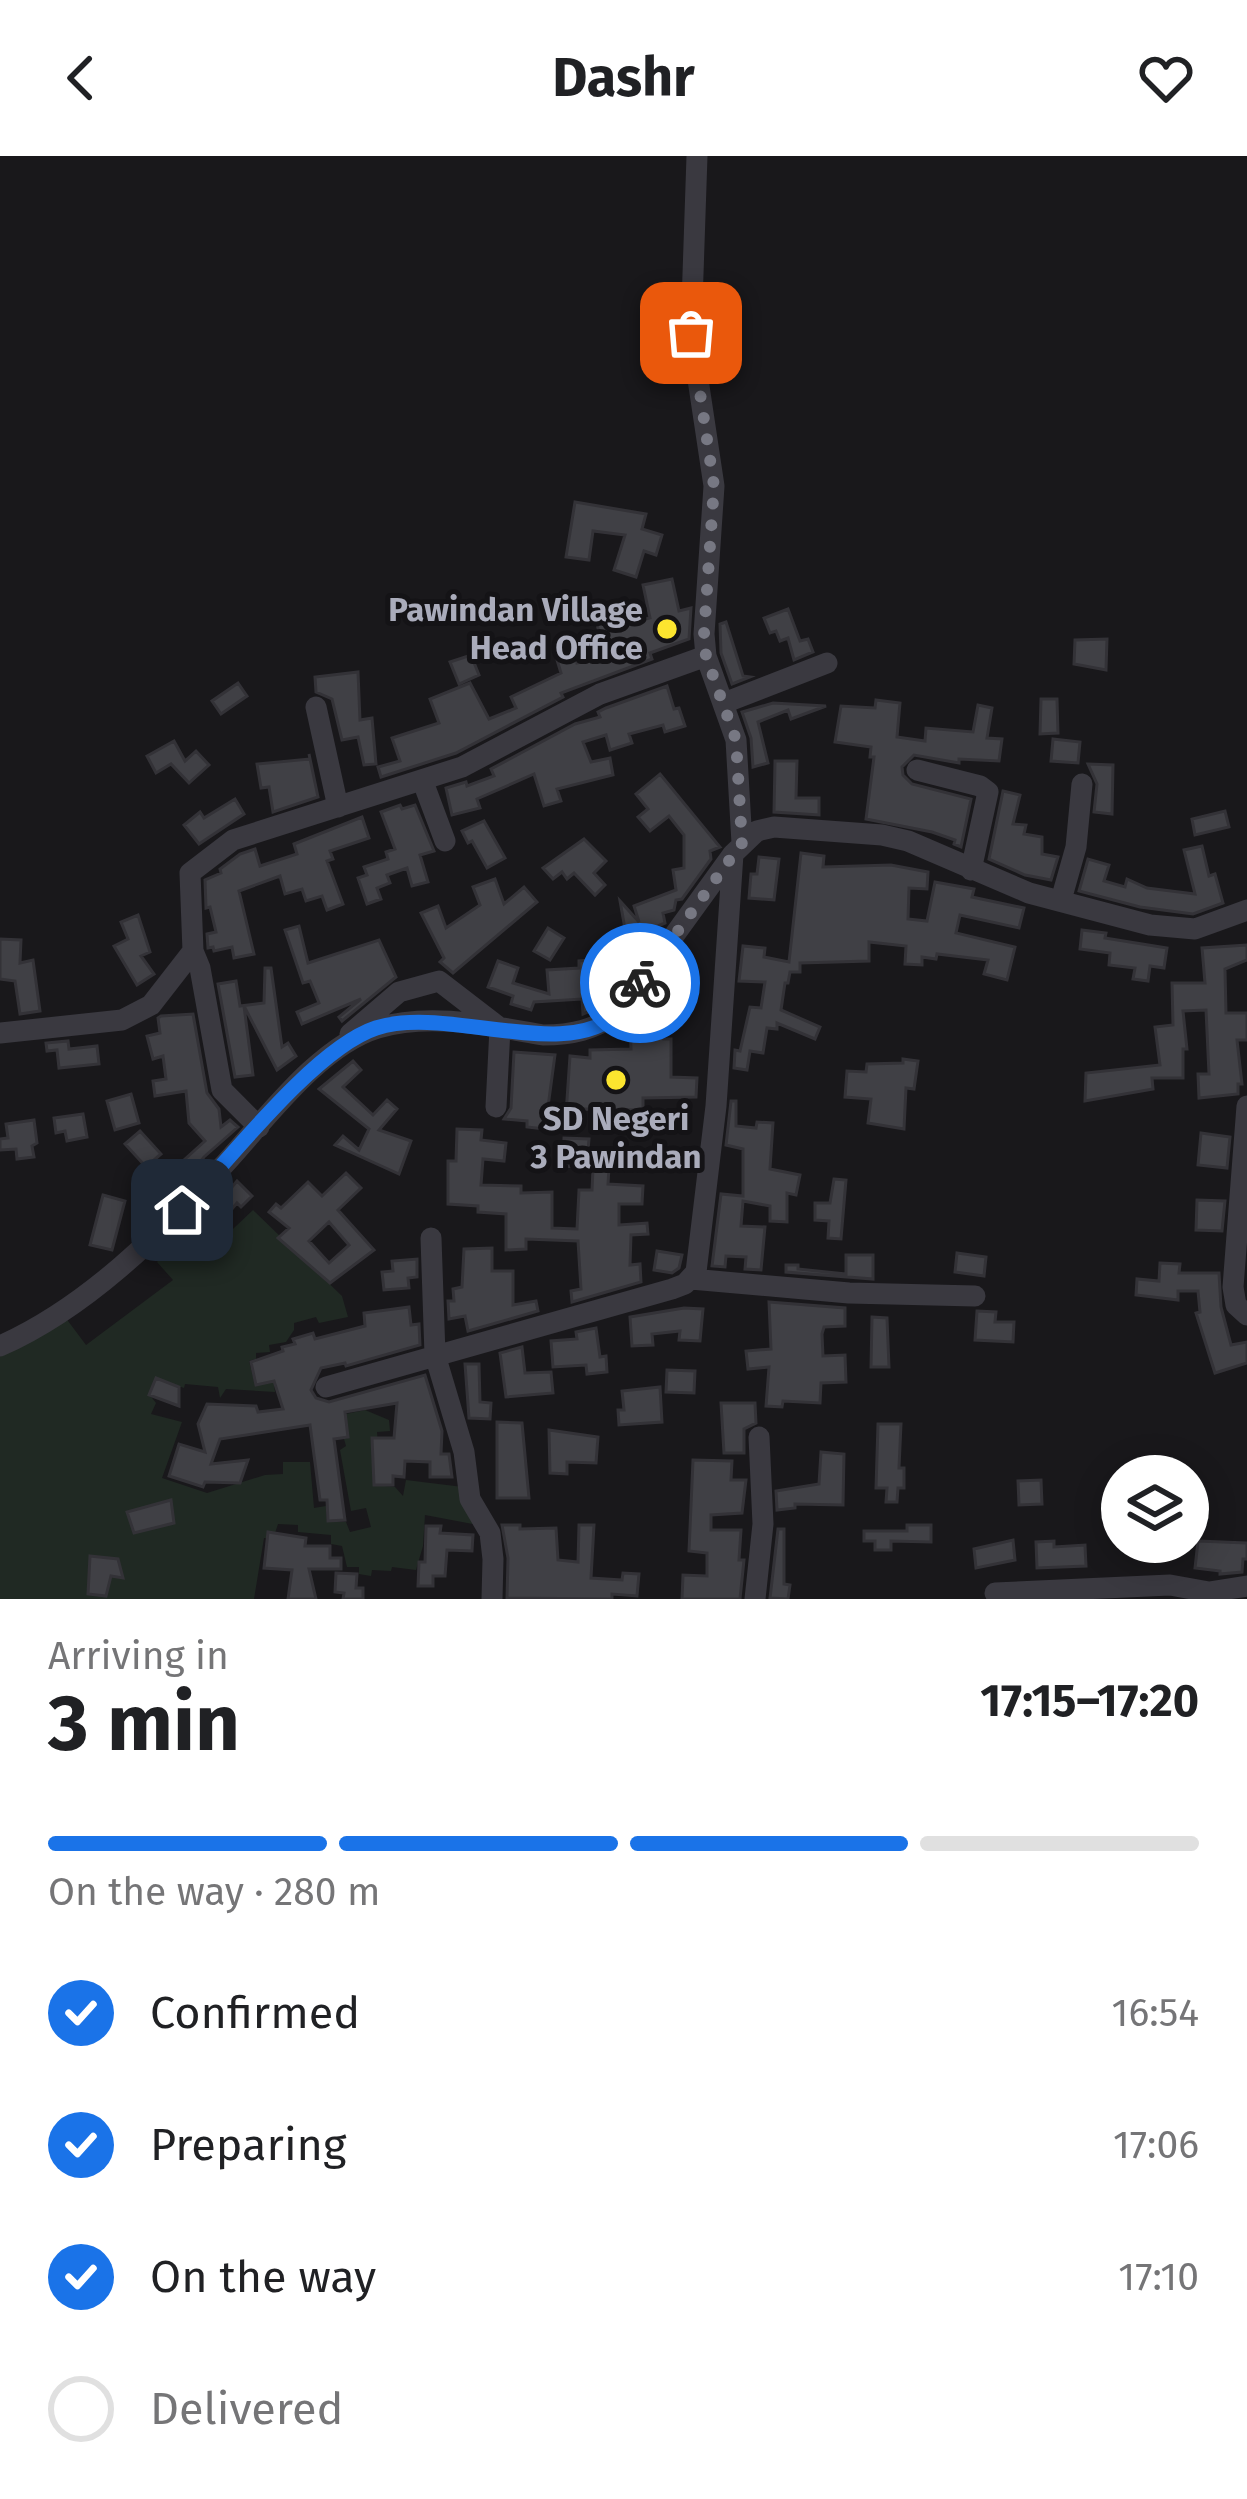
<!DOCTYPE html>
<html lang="en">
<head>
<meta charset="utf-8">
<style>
  :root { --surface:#fff; --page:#f2f2f2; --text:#202124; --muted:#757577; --line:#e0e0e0; --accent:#1a73e8 }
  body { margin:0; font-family:"Fira Sans",sans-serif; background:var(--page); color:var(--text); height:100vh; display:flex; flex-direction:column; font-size:45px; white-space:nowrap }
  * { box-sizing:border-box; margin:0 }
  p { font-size:39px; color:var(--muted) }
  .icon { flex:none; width:66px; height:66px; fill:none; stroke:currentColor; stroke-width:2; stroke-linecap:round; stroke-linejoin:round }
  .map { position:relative; height:1443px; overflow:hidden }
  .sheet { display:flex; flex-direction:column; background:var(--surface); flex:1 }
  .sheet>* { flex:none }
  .buttons { position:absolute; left:1101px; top:1299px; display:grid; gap:24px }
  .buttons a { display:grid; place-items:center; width:108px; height:108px; border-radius:50%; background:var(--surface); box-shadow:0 6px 30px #0003; font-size:60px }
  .pin { position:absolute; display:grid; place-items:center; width:102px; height:102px; color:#fff; margin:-51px; border-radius:24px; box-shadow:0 6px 18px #0006 }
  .courier { position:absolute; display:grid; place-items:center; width:120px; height:120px; margin:-60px; border:9px solid #1a73e8; border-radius:50%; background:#fff; color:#222; box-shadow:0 3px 15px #0007 }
  .summary em { font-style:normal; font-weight:700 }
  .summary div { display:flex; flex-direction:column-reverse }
  .summary { display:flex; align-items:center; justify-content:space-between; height:204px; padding:0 48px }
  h1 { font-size:78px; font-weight:700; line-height:90px }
  .bar { display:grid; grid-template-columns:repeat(4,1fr); gap:18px 12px; align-content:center; height:144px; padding:0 48px }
  .bar i { height:15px; border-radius:9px; background:var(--line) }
  .bar .current { background:var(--accent) }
  .bar p { grid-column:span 4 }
  ol { padding:0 48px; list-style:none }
  li { display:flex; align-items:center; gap:36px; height:132px }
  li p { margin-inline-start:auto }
  li .icon { padding:12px; border-radius:50%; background:var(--accent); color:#fff; stroke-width:4 }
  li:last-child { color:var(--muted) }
  li i { width:66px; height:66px; border:6px solid var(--line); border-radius:50% }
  header { display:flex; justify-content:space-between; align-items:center; height:156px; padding:0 48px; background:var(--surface); font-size:54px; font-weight:700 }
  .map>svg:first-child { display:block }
  .green { fill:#202923 }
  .building { fill:#404045; stroke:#333237; stroke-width:3; fill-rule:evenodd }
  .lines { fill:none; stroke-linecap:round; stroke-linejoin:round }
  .minor { stroke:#3a3940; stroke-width:21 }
  .done { stroke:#777883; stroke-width:12; stroke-dasharray:0 21.6 }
  .route { stroke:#1a73e8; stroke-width:15 }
  .poi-dot { fill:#fce52f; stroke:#141316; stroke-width:4.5 }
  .labels { text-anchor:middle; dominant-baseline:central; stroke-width:10; stroke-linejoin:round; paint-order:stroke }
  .poi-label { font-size:33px; font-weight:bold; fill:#aaacbb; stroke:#141316; text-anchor:end }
</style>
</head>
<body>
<header><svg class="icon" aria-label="back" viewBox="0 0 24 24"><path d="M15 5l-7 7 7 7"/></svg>Dashr<svg class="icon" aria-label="heart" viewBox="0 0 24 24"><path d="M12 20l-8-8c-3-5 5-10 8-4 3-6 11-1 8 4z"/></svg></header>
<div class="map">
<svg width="1247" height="1443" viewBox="0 0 1247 1443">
  <rect width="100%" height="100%" fill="#19181b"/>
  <path class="green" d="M253,1054L342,1140L348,1161L319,1167L316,1161L294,1167V1174L286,1186L269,1189L270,1196L256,1197V1203L249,1205L254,1225L273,1222L275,1236L226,1233L220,1242L218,1231L185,1228L184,1232L156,1222L149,1238L156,1247L151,1258L182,1266L162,1322L207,1337L265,1319L283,1318V1306H310L314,1352L326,1350L327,1366H346L350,1376L371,1371L366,1352L351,1355L340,1294L346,1290L344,1283L348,1282L346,1258L365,1254L389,1264L390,1275L377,1276L379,1301L374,1302L373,1329L395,1331L403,1340L406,1324L463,1331L478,1369L425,1359L423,1390L416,1414L392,1411L391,1415L372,1414L371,1420L359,1418V1411H347L342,1390L331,1388V1379L298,1376V1369L278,1368L273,1383L264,1382L254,1443H0V1198L65,1161L86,1189L173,1124L157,1106L189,1067L216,1089Z"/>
  <path class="building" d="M575,346L646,358L642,373L662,379L656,399L644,395L636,421L614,414L625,379L593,375L589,404L566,401Z
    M672,423L679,455L691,452L689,483L650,497L652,503L561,537L563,541L456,597L381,621L378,611L400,605L392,582L439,567L430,543L470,527L489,563L516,552L511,541L561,517L557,504L575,498L577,507L605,501L593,452L621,446L626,468L650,462L643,429Z
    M788,453L800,485L808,483L813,496L794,504L788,482L780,485L776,475L770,477L764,462Z
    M726,466L743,520L750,521L732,528L721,497L720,468Z
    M1107,483L1106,514L1074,508L1075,484Z
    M471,499L479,519L459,528L450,506Z
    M358,516L360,564L372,562L376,608L364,609L358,581L342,584L332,543L316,536L315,521Z
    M238,527L247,540L221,558L212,545Z
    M667,530L674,553L679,552L685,570L665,576L663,569L629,578L632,587L610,594L606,579L583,586L591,606L610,602L613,619L557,633L561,645L544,650L534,618L477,643L480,652L452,659L446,632L466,626L467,630L494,620L491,613L575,568L600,561L598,556L606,552Z
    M1041,543H1057L1058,577L1040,578Z
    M876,544L900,547L897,581L925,585L926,572L973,576L978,549L992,552L987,582L1002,583L999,605L959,603V607L914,599L902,611L903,619L912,628L971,643L961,691L954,688L955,684L932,676L866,663L874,601H870L871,591L835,586L841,550L875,552Z
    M773,547L826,550L791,563L788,554L758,566L768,607L753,611L751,582L742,556Z
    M1053,583L1080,586L1078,607L1051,605Z
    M174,585L185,605L196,595L209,609L189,627L171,608L156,617L147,600Z
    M309,598L318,641L273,656L269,631L261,632L257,608L310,603Z
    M775,605H797L796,642H819V659L774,656Z
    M1088,608L1113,609L1112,658L1094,656L1097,628Z
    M660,618L720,691L710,695L711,703L682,743L676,744L674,754L663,757L665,767L658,770L659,775L634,810L624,812L625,822L616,834L599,840L600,851L583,858L582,843L534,846L531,854L511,848L513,840L488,831L498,805L518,812L513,827L549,838L547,814L579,812V805L630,801L620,745L639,766L634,750L676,734L673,714L684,712V679L669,660L650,675L638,661L648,653L636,638Z
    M1003,635L1020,639L1013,668L1026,669L1024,678L1042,681V698L1058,701L1051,724L1025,719L989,703Z
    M235,643L244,658L199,688L184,669L200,656L204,662Z
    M400,649L402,653L415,649L434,695L420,699L428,726L412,730L407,712L387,719L390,727L377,732L381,743L367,748L358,722L367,719L364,711L388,703L386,696L395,693L381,656Z
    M1225,655L1229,671L1195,679L1192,663Z
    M362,661L369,682L330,695L333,703L327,705L343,748L327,754L322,740L306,745L302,733L285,738L280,720L239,735L254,798L234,802L232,791L214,795L213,791L208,792L207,778L216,776L210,751L206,752L205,724L221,717L220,713L240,698L255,693L260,710L297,698L294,688Z
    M484,665L505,702L487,712L472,685L468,687L462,675Z
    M584,683L606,705L594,717L605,729L595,739L574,717L567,723L562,716L553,723L543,712Z
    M1202,690L1209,720L1215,718L1223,747L1193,758L1140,751L1079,735L1088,703L1109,709L1104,725L1125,731L1127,723L1147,732L1195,738L1184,694Z
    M801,697L824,700L823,711L891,709L928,716L927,733L909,732L908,763L927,765L935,726L974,733L972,741L1024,752L1019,772L960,759L956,777L1015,791L1007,824L984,818L988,804L937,798L936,803L922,801V809L905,808L906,790L869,786V805L800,807V816H790L788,827H785L781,854L820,871L815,883L777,867V873L767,872L763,897L750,895L747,914L734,912L735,894L740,895L750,851L761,852L765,826L739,825L743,790L765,792L764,801L789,806Z
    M759,701L779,703L774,744L749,742L751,718H757Z
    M495,723L504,748L524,731L537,746L453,817L440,806L444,802L421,757L438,750L446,772L480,749L473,731Z
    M138,759L150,796L141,800L154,818L137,829L114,790L128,783L121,766Z
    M299,770L308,807L379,784L396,821L342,865L339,861L361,843L302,868L297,856L319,847L310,825L303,827L285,774Z
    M548,772L564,782L550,804L534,795Z
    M1082,774L1106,777L1105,782L1167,792L1164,812L1150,810L1148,825L1133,823L1135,812L1109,809L1110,797L1080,793Z
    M0,783L21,784L20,807L33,804L40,855L20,858L15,825L0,823Z
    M1247,789V804L1225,813L1226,857H1247V884H1237L1242,928H1238V938L1199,942L1198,918H1209L1206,854L1183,855L1187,893H1183V922H1152L1153,933L1085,945L1086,917L1160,909L1155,871L1173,869L1172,827H1205L1202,792Z
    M265,812H271L282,891L288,887L296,900L277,914L244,850L253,919L235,921L218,828L236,825L240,850L264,847Z
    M193,858L207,937L219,953L221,971L230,964L238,971L204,1001L174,1040L157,1052L145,1039L205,985L189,967L186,935L155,940L153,925L166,923L163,900L153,903L147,880L160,877L158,862L161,860Z
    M650,864L665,865L664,883H671V921L697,922L696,941L643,942V954L582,953L581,960L566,958L570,900L590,902V894L631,893L630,870H649Z
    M68,885L69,893L97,890L99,908L59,912L57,894L47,895L46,887Z
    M514,896L555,899L545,973L527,971V965L504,963L511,952Z
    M903,903L918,905L914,933L906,932L904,973L868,967L871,943L845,941L847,915L866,916L867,908L903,907Z
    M353,905L361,914L343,931L373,959L387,944L397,953L379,974L411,985L399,1018L335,989L343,980L359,994L369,973L319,933Z
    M131,938L139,967L115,974L107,945Z
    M731,945H736V970L756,972L757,966L773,967L770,1013L800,1019L796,1039L787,1037V1066L770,1065V1050L743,1045L741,1070L765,1071L761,1114L745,1113L746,1101L726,1100L725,1111L712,1110L721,1038L743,1040V993L726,989Z
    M83,958L87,981L67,985L65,975L56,977L54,962Z
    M34,964L37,987L32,990L34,1001L17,1003L16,993L0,994V983L8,982L6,968Z
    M457,973L482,974L481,984L506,987L504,1005L483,1003L481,1029L521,1030V1037L552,1036V1072L577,1073L579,1034H592L593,1012L563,1010L564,982L589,983L588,995L610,996L608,1028L643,1030L642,1048H619V1069L647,1067L648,1078L631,1079L630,1109L640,1108L641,1126L572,1146L571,1135L581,1133L578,1085L526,1083V1093L506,1094V1058L478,1056V1050L448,1048V1005H456Z
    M140,975L161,998L146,1011L125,988Z
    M1201,977L1230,981L1227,1012L1198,1009Z
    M346,1017L361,1032L338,1054L374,1094L330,1127L278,1082L289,1072L269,1056L276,1048L281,1052L308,1026L322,1040ZM329,1066L349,1089L329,1107L309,1085Z
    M834,1023L846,1024L841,1083L828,1082L829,1065L815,1064V1047H830Z
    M237,1025L252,1040L241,1051L237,1047L208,1081L198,1072Z
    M103,1039L125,1045L112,1094L90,1089Z
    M1197,1044L1225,1045L1222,1075L1196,1074Z
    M492,1092V1115H513V1149L536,1145L538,1155L468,1175L465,1160L449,1163L448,1145H454L453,1133L462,1131L464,1093Z
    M657,1095L682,1099L679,1112L672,1117L654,1114Z
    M957,1097L986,1101L984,1120L955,1116Z
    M846,1099H873V1123L786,1116V1109H798V1113L846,1118Z
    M417,1103V1121L408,1122L409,1132L384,1134L382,1116L393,1115L392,1105Z
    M1160,1107L1180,1108L1179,1117H1219L1221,1151L1231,1189L1247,1186V1207L1215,1217L1196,1157L1200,1156L1198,1135H1178V1144L1136,1139L1137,1123L1159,1125Z
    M769,1146L845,1152V1170L824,1171L822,1178L823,1200L845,1199L846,1226L821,1227L820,1247L783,1245L782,1251L766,1250L769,1211L748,1213L746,1195L771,1193Z
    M409,1151L411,1169L419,1168L420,1189L346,1210L345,1207L321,1212L311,1234L316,1242L329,1246L425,1219L442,1275L441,1298H449L452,1321H430V1306L405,1305L404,1321L393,1320V1329H374L372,1282H394L397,1247L345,1256L348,1281L334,1283L345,1364L328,1365L327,1344H320L310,1269L220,1283L211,1308L248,1304L240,1327L205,1326L203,1331L169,1320L179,1288L205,1296L198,1268L207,1248L256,1250L258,1256L283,1253L274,1225L256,1229L251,1206L283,1195L282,1191L295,1188L293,1183L313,1177L315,1183L365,1170L364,1157Z
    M684,1152L703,1153L700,1185L679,1184L680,1175L652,1178L653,1189L632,1190L630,1161Z
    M977,1155L996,1156L995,1166H1014L1013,1186L975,1184Z
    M872,1161L887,1162L889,1211H871Z
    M596,1172L600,1201L606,1200L607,1216L587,1218L586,1209L553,1211L551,1185L577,1183L576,1176Z
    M522,1191L525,1217L551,1216L553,1237L506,1241L500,1197Z
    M465,1208H479L480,1246L491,1247L490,1263L469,1262Z
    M667,1214L695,1215L694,1237L666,1236Z
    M156,1222L179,1231V1250L149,1239Z
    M660,1231L662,1266L619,1269L618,1254H624L622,1235Z
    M721,1247H755L756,1267L744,1273V1297H724Z
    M497,1266L522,1267L529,1342H497Z
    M878,1268H901L899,1312H904V1332H898L897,1346H886L887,1332H876Z
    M549,1274L598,1281L596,1307L567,1306V1318L550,1317Z
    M821,1296L844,1298L843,1349L795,1348V1352L777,1354L776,1335L819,1328Z
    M693,1304L732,1305L731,1324H746L742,1357L711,1359V1374H741L739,1404H744L740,1443H682L683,1419L707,1420V1397L689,1395Z
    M1041,1324L1042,1348L1019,1349L1018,1325Z
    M171,1344L174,1367L134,1377L127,1356Z
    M502,1369H520V1373L556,1372L558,1404L578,1406L579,1369H594L591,1422L622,1424L623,1417L639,1418L637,1440L612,1438V1443L507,1442L508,1402Z
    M907,1369H931V1386L891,1385V1394H875V1385H864V1375H907Z
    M426,1370H441L440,1377L473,1379L472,1395L447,1394L445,1420H433V1430H418L419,1406H425Z
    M778,1373H784V1428L790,1429L788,1443L770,1442Z
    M268,1376L306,1382L305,1390H330V1402H341V1413H309L316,1443H288L292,1414L264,1412Z
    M1013,1384L1015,1404L976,1412L974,1393Z
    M1054,1385V1391L1085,1389L1086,1410L1037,1412L1036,1386Z
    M1198,1385L1247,1387V1403H1243L1242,1416L1220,1418V1415L1195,1412Z
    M90,1400L118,1403L123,1422L111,1420L106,1440L88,1438Z
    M336,1417L357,1418L356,1432H363V1443H343L344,1437L335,1436Z"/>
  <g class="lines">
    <path class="minor" d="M697,0L691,177L714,330L704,478L706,500L736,584L742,687
      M724,547L827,507
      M316,551L338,651
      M917,614L980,630L988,636L971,714
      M423,626L445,685
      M1061,744L1076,691L1082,628
      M193,795L200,812L222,934L259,971
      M0,877L122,864L151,849L193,795L190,717L233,684L462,611L600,538L706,500
      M350,878L399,836L439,825L500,872L496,951
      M1247,950L1233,1131L1236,1149L1247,1159
      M431,1082L435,1199L464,1296L470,1343L490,1377L493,1403L492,1443
      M691,1123L849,1137L975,1140
      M0,1190C86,1152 159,1079 222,1011C264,966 318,890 378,872C431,856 490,870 543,879C572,879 594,874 618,857L733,698L757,675L774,671L882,679L908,685L1029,737L1150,769L1195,773L1247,754
      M326,1231L672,1133L685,1128L696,1116L716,950L733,698
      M995,1437L1170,1429L1209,1436L1247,1430
      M755,1443L763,1368L759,1281"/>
  </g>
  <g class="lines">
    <path class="done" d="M640,827L742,687L736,584L706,500L704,478L714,330L691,177"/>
    <path class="route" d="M182,1054C228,1005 315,892 376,872C447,849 567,907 618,857C627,849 633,837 640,827"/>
  </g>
  <g class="poi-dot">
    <circle cx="667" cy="473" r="12"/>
    <circle cx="616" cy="924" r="12"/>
  </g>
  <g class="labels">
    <g class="poi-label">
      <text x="643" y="454">Pawindan Village<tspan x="643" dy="38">Head Office</tspan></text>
      <text x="616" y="963" text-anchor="middle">SD Negeri<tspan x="616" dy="38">3 Pawindan</tspan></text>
    </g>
  </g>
</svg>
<div class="buttons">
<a><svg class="icon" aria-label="layers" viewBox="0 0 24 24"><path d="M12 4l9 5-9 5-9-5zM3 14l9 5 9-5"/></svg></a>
</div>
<div class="pin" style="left:691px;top:177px;background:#ea580c"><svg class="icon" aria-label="bag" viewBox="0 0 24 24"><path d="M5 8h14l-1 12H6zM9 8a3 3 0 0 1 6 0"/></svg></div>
<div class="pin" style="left:182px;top:1054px;background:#1f2937"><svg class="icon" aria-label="home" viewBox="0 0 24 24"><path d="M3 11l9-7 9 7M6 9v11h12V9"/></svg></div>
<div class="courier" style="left:640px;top:827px"><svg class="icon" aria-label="bike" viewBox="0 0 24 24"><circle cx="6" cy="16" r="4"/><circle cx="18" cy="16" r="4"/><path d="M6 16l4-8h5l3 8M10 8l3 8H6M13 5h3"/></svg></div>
</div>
<section class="sheet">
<div class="summary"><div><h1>3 min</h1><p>Arriving in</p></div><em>17:15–17:20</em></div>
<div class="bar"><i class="current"></i><i class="current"></i><i class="current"></i><i></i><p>On the way · 280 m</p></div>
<ol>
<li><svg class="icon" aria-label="check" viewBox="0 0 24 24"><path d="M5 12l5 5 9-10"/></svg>Confirmed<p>16:54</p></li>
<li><svg class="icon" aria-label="check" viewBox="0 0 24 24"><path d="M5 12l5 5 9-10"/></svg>Preparing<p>17:06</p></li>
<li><svg class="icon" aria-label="check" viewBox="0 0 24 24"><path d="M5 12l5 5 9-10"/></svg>On the way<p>17:10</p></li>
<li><i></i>Delivered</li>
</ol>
</section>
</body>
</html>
